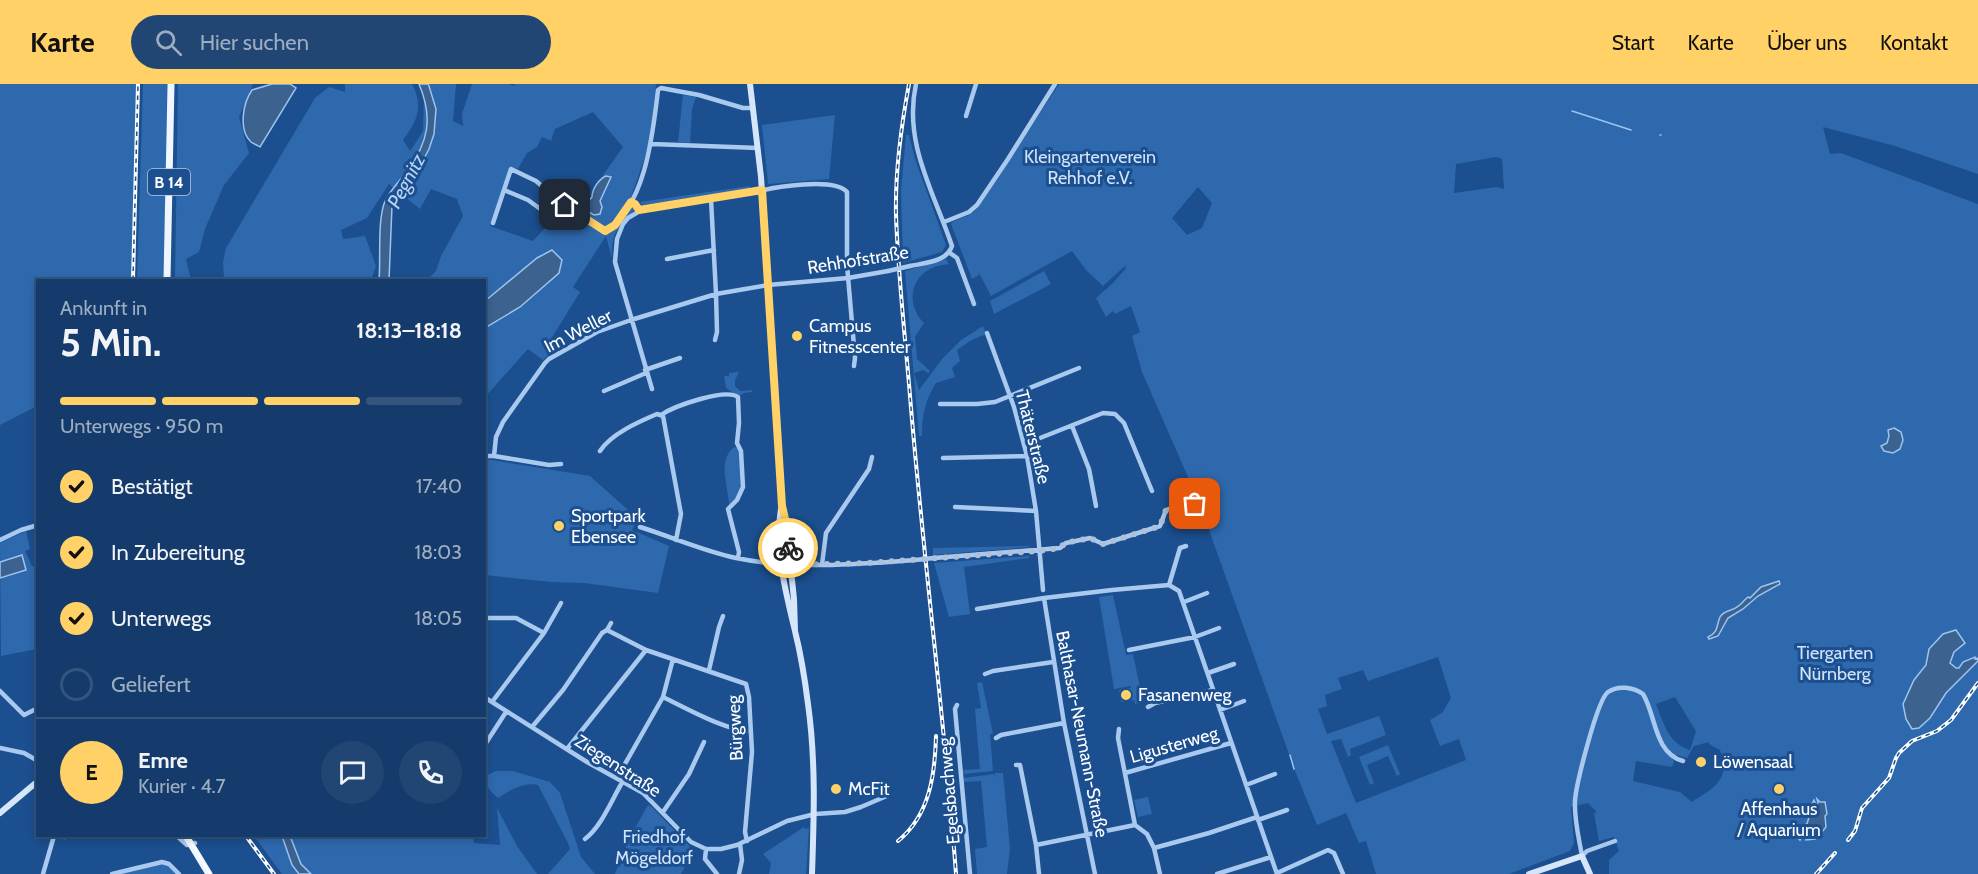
<!DOCTYPE html>
<html lang="de">
<head>
<meta charset="utf-8">
<style>
  :root { --surface:#143b6b; --page:#214673; --text:#f1f3f6; --muted:#9dadc1; --line:#33557e; --accent:#ffd166 }
  body { margin:0; font-family:Cabin,sans-serif; background:var(--page); color:var(--text); height:100vh; display:flex; flex-direction:column; font-size:22px; white-space:nowrap }
  * { box-sizing:border-box; margin:0 }
  p { font-size:20px; color:var(--muted) }
  .icon { flex:none; width:33px; height:33px; fill:none; stroke:currentColor; stroke-width:2; stroke-linecap:round; stroke-linejoin:round }
  .map { position:relative; flex:1; overflow:hidden }
  .sheet { position:absolute; left:36px; top:195px; width:450px; height:558px; display:flex; flex-direction:column; background:var(--surface); border-radius:0px; box-shadow:0 3px 9px #0003,0 0 0 2px var(--line) }
  .sheet>* { flex:none }
  .pin { position:absolute; display:grid; place-items:center; width:51px; height:51px; color:#fff; margin:-26px; border-radius:12px; box-shadow:0 3px 9px #0006 }
  .courier { position:absolute; display:grid; place-items:center; width:60px; height:60px; margin:-30px; border:4px solid #ffd166; border-radius:50%; background:#fff; color:#222; box-shadow:0 2px 8px #0007 }
  .headline em { font-style:normal; font-weight:700 }
  .headline div { display:flex; flex-direction:column-reverse }
  .headline { display:flex; align-items:center; justify-content:space-between; height:102px; padding:0 24px }
  h1 { font-size:39px; font-weight:700; line-height:45px }
  .bar { display:grid; grid-template-columns:repeat(4,1fr); gap:9px 6px; align-content:center; height:72px; padding:0 24px }
  .bar i { height:8px; border-radius:4px; background:var(--line) }
  .bar .active { background:var(--accent) }
  .bar p { grid-column:span 4 }
  .line { display:flex; align-items:center; gap:15px; padding:0 24px; border-top:2px solid var(--line) }
  .line div { flex:1 }
  .round { display:grid; place-items:center; flex:none; width:63px; height:63px; border-radius:32px; background:var(--page) }
  ol { padding:0 24px; list-style:none }
  li { display:flex; align-items:center; gap:18px; height:66px }
  li p { margin-inline-start:auto }
  li .icon { padding:6px; border-radius:50%; background:var(--accent); color:#111; stroke-width:4 }
  li:last-child { color:var(--muted) }
  li i { width:33px; height:33px; border:3px solid var(--line); border-radius:50% }
  header { display:flex; align-items:center; gap:36px; box-sizing:border-box; height:84px; padding:0 30px; background:var(--accent); color:#111 }
  header strong { font-size:28px }
  nav { display:flex; gap:33px; margin-inline-start:auto; font-size:21px }
  .search { width:420px; height:54px; background:var(--page); display:flex; align-items:center; gap:15px; box-sizing:border-box; padding:0 21px; border-radius:33px; color:var(--muted); font-size:22px }
  .map>svg:first-child { display:block }
  .green { fill:#2e69ad; fill-rule:evenodd }
  .water { fill:#3c6290; stroke:#9cc4f0; stroke-width:1.5 }
  .lines { fill:none; stroke-linecap:round; stroke-linejoin:round }
  .stream { stroke:#9cc4f0; stroke-width:1.5 }
  .street { stroke:#a9c9ee; stroke-width:4.5 }
  .secondary { stroke:#d6e6fa; stroke-width:6 }
  .primary { stroke:#f0f6ff; stroke-width:7 }
  .tram { stroke:#fff; stroke-width:1.5 }
  .rail-casing { stroke:#fff; stroke-width:4 }
  .rail { stroke:#1b4f8f; stroke-width:1.5; stroke-dasharray:4.5; stroke-linecap:butt }
  .street-bridge { stroke:#a9c9ee; stroke-width:4.5 }
  .done { stroke:#afc1d8; stroke-width:6; stroke-dasharray:0 10.8 }
  .route { stroke:#ffd166; stroke-width:8 }
  .poi-dot { fill:#ffd166; stroke:#1b4f8f; stroke-width:2 }
  .labels { text-anchor:middle; dominant-baseline:central; stroke-width:6; stroke-linejoin:round; paint-order:stroke }
  .shield { fill:#1b4f8f; stroke:#bbcadd; stroke-width:1.5 }
  .shield-label { font-size:16px; font-weight:bold; fill:#fff }
  .park-label { font-size:18px; fill:#cfe3fa; stroke:#1b4f8f }
  .street-label { font-size:18px; fill:#fff; stroke:#1b4f8f }
  .poi-label { font-size:18px; fill:#fff; stroke:#1b4f8f; text-anchor:start }
  .water-label { font-size:20px; font-style:italic; fill:#b5d3f5; stroke:#1b4f8f }
</style>
</head>
<body>
<header>
<strong>Karte</strong>
<div class="search"><svg class="icon" aria-label="search" viewBox="0 0 24 24"><circle cx="10" cy="10" r="6"/><path d="M15 15l6 6"/></svg>Hier suchen</div>
<nav><a>Start</a><a>Karte</a><a>Über uns</a><a>Kontakt</a></nav>
</header>
<div class="map">
<svg width="1978" height="790" viewBox="0 0 1978 790">
  <rect width="100%" height="100%" fill="#1b4f8f"/>
  <path class="green" d="M0,0H137L131,196H38L37,322L0,341Z
    M143,0H167L164,196H137Z
    M178,0H253L239,33L249,69L224,101L205,145L199,168L186,175L191,196H175Z
    M345,0H412C424,22 417,38 403,56L410,67L400,83L423,47L424,12C434,54 419,72 394,104L389,100L367,134L341,146L343,155L365,152L376,182L371,196H224L223,178L226,164L315,14L329,3L345,8Z
    M428,0H456L453,37L463,42L462,30L472,0H508L515,2V0H656L650,58L628,122H634L635,125C618,144 611,148 612,175L606,152L573,203L580,208L545,265L548,271L543,276L528,265L485,313V244L520,223L527,216L537,174L485,217L484,196H427L436,187L441,172L463,132L457,115L431,105L420,125L400,109L418,86L436,25ZM593,28L623,63L601,94L606,92L600,117L594,131L584,126L579,133L564,123L533,157L490,142L510,83L518,85L527,69L537,63L542,53L551,57L555,45Z
    M1059,0H1978V90L1895,62L1823,43L1830,70L1841,69L1978,120V790H1609V776L1619,767L1614,753L1599,757L1594,729L1597,728L1588,719L1571,723L1574,759L1570,767L1509,790H1376L1366,757L1359,759L1346,729L1317,741L1295,687L1199,418L1142,288L1132,252L1140,248L1131,222L1115,230L1113,227L1106,233L1096,214L1112,200L1126,184L1125,182L1103,202L1086,186L1072,167L991,212L978,187L979,191L972,195L951,140L952,138L971,130L977,125ZM1496,73L1502,75L1504,105L1496,103L1454,109L1456,80ZM1198,103L1212,119L1202,144L1187,151L1172,134ZM1438,573L1451,614L1442,629L1430,636L1440,662L1459,655L1466,676L1356,719L1331,657L1341,655L1348,673L1351,671L1350,665L1386,651L1379,632L1327,650L1318,625L1327,622L1325,611L1342,605L1338,594L1363,586L1368,597ZM1675,613L1696,647L1690,666C1668,659 1664,640 1656,620ZM1709,658V660L1720,666C1731,695 1715,703 1692,718L1680,708L1633,697L1636,677L1672,683L1676,671L1687,674L1694,662Z
    M683,11L696,13L692,25L690,59L678,58Z
    M835,31L829,95L768,100L762,41Z
    M906,51H909L915,75L946,161L942,168L903,179L901,107Z
    M750,102V106L642,121L640,118Z
    M946,175L949,180C943,181 935,182 930,185C908,197 908,223 924,239L915,253L917,275L930,287L928,289L923,286L914,289L919,306L942,275L961,256L983,242L986,250L970,257L957,266L960,277L952,284L955,293L936,299C925,316 922,332 922,352H919L905,187Z
    M1044,187L1051,200L994,230L990,217Z
    M739,288L735,296V302L740,307L752,306V308L744,309L739,312L726,304L724,292H729V289Z
    M734,363L738,364L740,367C741,386 746,407 731,421L729,420C728,401 717,377 734,363Z
    M485,375L590,392L627,425L636,438L632,446L669,462L658,509L584,499L551,498L485,491Z
    M26,447L30,465L25,467L32,482L37,483V565L1,572L0,459Z
    M1030,462L1029,463L933,471V464Z
    M1029,472V474L964,483L970,530L949,533L934,479Z
    M1113,511L1126,571L1133,570L1143,618L1135,620L1134,616L1121,618L1119,606L1131,604V602L1114,605L1099,513Z
    M982,598L993,650H990L993,687L964,690L963,686L980,685L975,625L981,624L977,599Z
    M1388,661L1400,690L1397,692L1388,672L1367,681L1374,699L1370,701L1359,673Z
    M496,687H513L550,698L560,709L581,773L595,790H548L570,765L568,759L538,701C524,698 510,706 498,714C490,707 486,703 485,692Z
    M995,689H1003L1010,765L1007,790H977L975,765L987,763L981,697L964,698V694L994,690V694Z
    M1148,713L1152,730L1138,733L1134,716Z
    M648,721L653,724L694,767L681,790H615L630,753Z
    M497,724L517,762L537,790H282L254,752H473L474,759L500,761Z
    M804,743L805,745L809,744L806,790H769L771,779L763,770Z
    M161,780L168,782L176,790H119Z"/>
  <path class="water" d="M272,0H290L296,4L260,63C257,61 254,60 251,58C238,46 243,19 252,6Z
    M419,0H428L429,2L436,25L434,50L429,65L418,86L392,122L389,196H379C381,174 377,137 385,117C390,106 400,97 407,87C429,58 433,33 419,0Z
    M606,92L611,93L600,117L602,123L600,130L594,131L585,126L584,123L592,113C592,105 599,95 606,92Z
    M552,166L562,176L559,189L520,223L485,244V217L537,174Z
    M1894,344L1901,348L1903,356L1900,365L1893,369L1884,367L1881,362L1887,359L1889,352L1888,346Z
    M22,471L26,486L0,494V478Z
    M1779,497L1780,500L1758,512L1743,525L1728,534L1718,552L1709,555L1708,553C1719,548 1716,542 1720,533C1724,526 1732,527 1737,523C1741,521 1744,516 1748,513L1750,514L1761,503Z
    M1956,546L1965,559L1954,568L1950,579L1956,584H1959L1963,578L1975,573V575L1978,574V577L1946,609L1930,634L1919,644L1912,645L1906,635L1903,620L1914,596L1926,581L1929,565L1943,550Z
    M1817,715L1820,718H1825L1827,730L1825,732L1826,743L1821,749L1816,751L1815,755L1806,756V750H1803L1800,756L1796,751L1799,748L1801,742L1807,740L1809,733L1814,731L1811,722L1814,716L1816,721L1818,719Z
    M282,752H290L301,780L311,790H299L292,781Z"/>
  <g class="lines">
    <path class="stream" d="M1572,27L1631,46
      M1660,51H1661
      M1290,671L1294,685"/>
    <path class="street" d="M966,32L976,0
      M652,60L758,64
      M504,106L528,116L550,132L564,121
      M711,115L716,210L717,248L715,256
      M944,138L969,128L977,121L1008,75L1055,0
      M493,139L511,85L536,97L564,121L605,147C646,123 653,48 658,6L661,4L699,11L743,24H753
      M950,169L957,174L974,220
      M667,175L714,166
      M910,182C924,179 947,178 952,162C934,108 903,59 916,0
      M987,249L1014,323L1027,372L1036,427L1043,506
      M645,286L680,274
      M652,305L615,178L617,155L623,140L628,134L645,124L756,108C774,103 834,93 847,108V181L855,274L854,282
      M604,307L646,289
      M940,320H977L995,318L1079,284
      M661,331C674,322 725,304 738,313L739,339L737,359L741,367L743,403L737,416L728,425L739,468L738,474
      M1072,342L1089,385L1096,422
      M1025,360L1103,329L1115,330L1124,339L1152,407
      M600,367C611,350 638,338 657,330L663,332L681,430L676,456
      M484,372H494L496,353L503,338L545,279L549,275L597,248L631,236L716,210L768,201L848,194L888,187
      M494,372L549,381L561,380
      M943,374L1027,372
      M955,423L1036,427
      M640,443C672,453 703,467 736,474C794,486 856,480 915,476
      M0,456L21,446L38,441
      M934,474L1060,464L1066,459L1090,454L1103,460L1160,442L1166,426L1185,419L1195,420
      M822,480L826,449L869,385L872,373
      M1169,501L1180,464L1186,462
      M1044,514L1064,639L1095,790
      M1184,518L1207,509
      M977,525L1044,514L1112,506L1169,501L1179,507L1277,790
      M484,534H516L544,549
      M607,546L646,566L746,600L749,613L752,668L745,748L747,757
      M1129,566L1195,553L1219,544
      M709,586L719,543L723,532
      M1208,589L1234,580
      M985,590L993,587L1053,578
      M0,607L24,631L38,624
      M484,613L587,678L643,709L691,758L706,765H721L737,761L787,737L815,730L845,728L861,723L889,711
      M663,613C686,624 726,647 751,647
      M492,618L544,549L561,519
      M957,621L955,625L970,790
      M1148,623L1155,619L1213,606
      M1220,626L1244,617
      M532,643L563,606L602,549L607,546L611,539
      M1119,645L1118,654L1135,741L1147,750L1154,764L1160,790
      M996,654L1001,651L1064,639
      M484,662L506,628
      M0,664L24,669L38,677
      M567,665L646,566
      M1016,681H1020L1036,761L1039,790
      M1125,689L1231,659
      M617,694L663,613L673,575
      M1246,701L1275,690
      M663,728L689,690L704,658
      M1258,736L1287,726
      M177,752L187,761L195,759
      M64,753L68,752
      M585,755C602,742 612,715 623,697
      M1036,761L1135,741
      M1154,764L1209,749L1257,733
      M706,765L705,775L717,790
      M1582,772C1579,754 1574,736 1575,717C1576,701 1597,616 1608,608C1618,601 1633,603 1643,610C1656,631 1654,669 1683,677
      M1582,772L1587,767L1615,757
      M1277,789L1328,766L1334,769L1343,790
      M43,790L54,752
      M112,790L162,778L169,780L179,790
      M739,790L742,776L740,760
      M1217,790L1271,773"/>
    <path class="secondary" d="M750,0L761,93L782,422L786,439L794,515L795,547
      M781,425C774,465 786,509 795,547C801,571 805,596 808,620C816,677 814,733 812,790
      M0,729L38,697
      M1529,790L1582,772L1590,790"/>
    <path class="primary" d="M167,196L171,0
      M186,752L209,790"/>
    <path class="tram" d="M187,752L210,790"/>
    <g class="rail-casing">
      <path id="rail" d="M909,0C901,43 895,87 896,131C898,191 905,251 910,312C923,471 944,630 956,790
        M133,196L138,0
        M246,752L274,790
        M1848,756L1855,747L1862,724L1889,694L1896,674L1899,669L1912,657L1937,647L1951,636L1978,599
        M898,757C930,731 935,690 936,652
        M1816,790L1835,769"/>
    </g>
    <use href="#rail" class="rail"/>
    <path class="street-bridge" d="M888,187L910,182
      M915,476L934,474"/>
  </g>
  <g class="lines">
    <path class="done" d="M788,464L790,481L867,479L1039,467L1060,464L1065,459L1090,454L1103,460L1160,442L1166,426L1185,418L1195,420"/>
    <path class="route" d="M565,121L605,147L615,141L631,118L635,120L639,126L762,106L782,422L786,439L788,464"/>
  </g>
  <g class="poi-dot">
    <circle cx="797" cy="252" r="6"/>
    <circle cx="559" cy="442" r="6"/>
    <circle cx="1126" cy="611" r="6"/>
    <circle cx="1701" cy="678" r="6"/>
    <circle cx="836" cy="705" r="6"/>
    <circle cx="1779" cy="705" r="6"/>
  </g>
  <g class="labels">
    <rect class="shield" x="148" y="85" width="42" height="26" rx="4.5"/>
    <g class="shield-label">
      <text x="169" y="98">B 14</text>
    </g>
    <g class="park-label">
      <text x="1090" y="73">Kleingartenverein<tspan x="1090" dy="21">Rehhof e.V.</tspan></text>
      <text x="1835" y="569">Tiergarten<tspan x="1835" dy="21">Nürnberg</tspan></text>
      <text x="654" y="753">Friedhof<tspan x="654" dy="21">Mögeldorf</tspan></text>
    </g>
    <g class="street-label">
      <text transform="translate(858 176) rotate(-9)">Rehhofstraße</text>
      <text transform="translate(578 247) rotate(-27)">Im Weller</text>
      <text transform="translate(1033 353) rotate(76)">Thäterstraße</text>
      <text transform="translate(735 644) rotate(-93)">Bürgweg</text>
      <text transform="translate(1082 650) rotate(79)">Balthasar-Neumann-Straße</text>
      <text transform="translate(1174 661) rotate(-16)">Ligusterweg</text>
      <text transform="translate(618 682) rotate(33)">Ziegenstraße</text>
      <text transform="translate(949 707) rotate(-95)">Egelsbachweg</text>
    </g>
    <g class="poi-label">
      <text x="809" y="242">Campus<tspan x="809" dy="21">Fitnesscenter</tspan></text>
      <text x="571" y="432">Sportpark<tspan x="571" dy="21">Ebensee</tspan></text>
      <text x="1138" y="611">Fasanenweg</text>
      <text x="1713" y="678">Löwensaal</text>
      <text x="848" y="705">McFit</text>
      <text x="1779" y="725" text-anchor="middle">Affenhaus<tspan x="1779" dy="21">/ Aquarium</tspan></text>
    </g>
    <g class="water-label">
      <text transform="translate(406 97) rotate(-62)">Pegnitz</text>
    </g>
  </g>
</svg>
<div class="pin" style="left:1195px;top:420px;background:#ea580c"><svg class="icon" aria-label="bag" viewBox="0 0 24 24"><path d="M5 8h14l-1 12H6zM9 8a3 3 0 0 1 6 0"/></svg></div>
<div class="pin" style="left:565px;top:121px;background:#1f2937"><svg class="icon" aria-label="home" viewBox="0 0 24 24"><path d="M3 11l9-7 9 7M6 9v11h12V9"/></svg></div>
<div class="courier" style="left:788px;top:464px"><svg class="icon" aria-label="bike" viewBox="0 0 24 24"><circle cx="6" cy="16" r="4"/><circle cx="18" cy="16" r="4"/><path d="M6 16l4-8h5l3 8M10 8l3 8H6M13 5h3"/></svg></div>
<section class="sheet">
<div class="headline"><div><h1>5 Min.</h1><p>Ankunft in</p></div><em>18:13–18:18</em></div>
<div class="bar"><i class="active"></i><i class="active"></i><i class="active"></i><i></i><p>Unterwegs · 950 m</p></div>
<ol>
<li><svg class="icon" aria-label="check" viewBox="0 0 24 24"><path d="M5 12l5 5 9-10"/></svg>Bestätigt<p>17:40</p></li>
<li><svg class="icon" aria-label="check" viewBox="0 0 24 24"><path d="M5 12l5 5 9-10"/></svg>In Zubereitung<p>18:03</p></li>
<li><svg class="icon" aria-label="check" viewBox="0 0 24 24"><path d="M5 12l5 5 9-10"/></svg>Unterwegs<p>18:05</p></li>
<li><i></i>Geliefert</li>
</ol>
<div class="line" style="height:108px"><b class="round" style="background:var(--accent);color:#111">E</b><div><b>Emre</b><p>Kurier · 4.7</p></div><a class="round"><svg class="icon" aria-label="chat" viewBox="0 0 24 24"><path d="M4 5h16v11H9l-5 4z"/></svg></a><a class="round"><svg class="icon" aria-label="phone" viewBox="0 0 24 24"><path d="M5 4h4l2 5-3 2q2 4 5 5l2-3 5 2v4C11 20 4 13 5 4z"/></svg></a></div>
</section>
</div>
</body>
</html>
